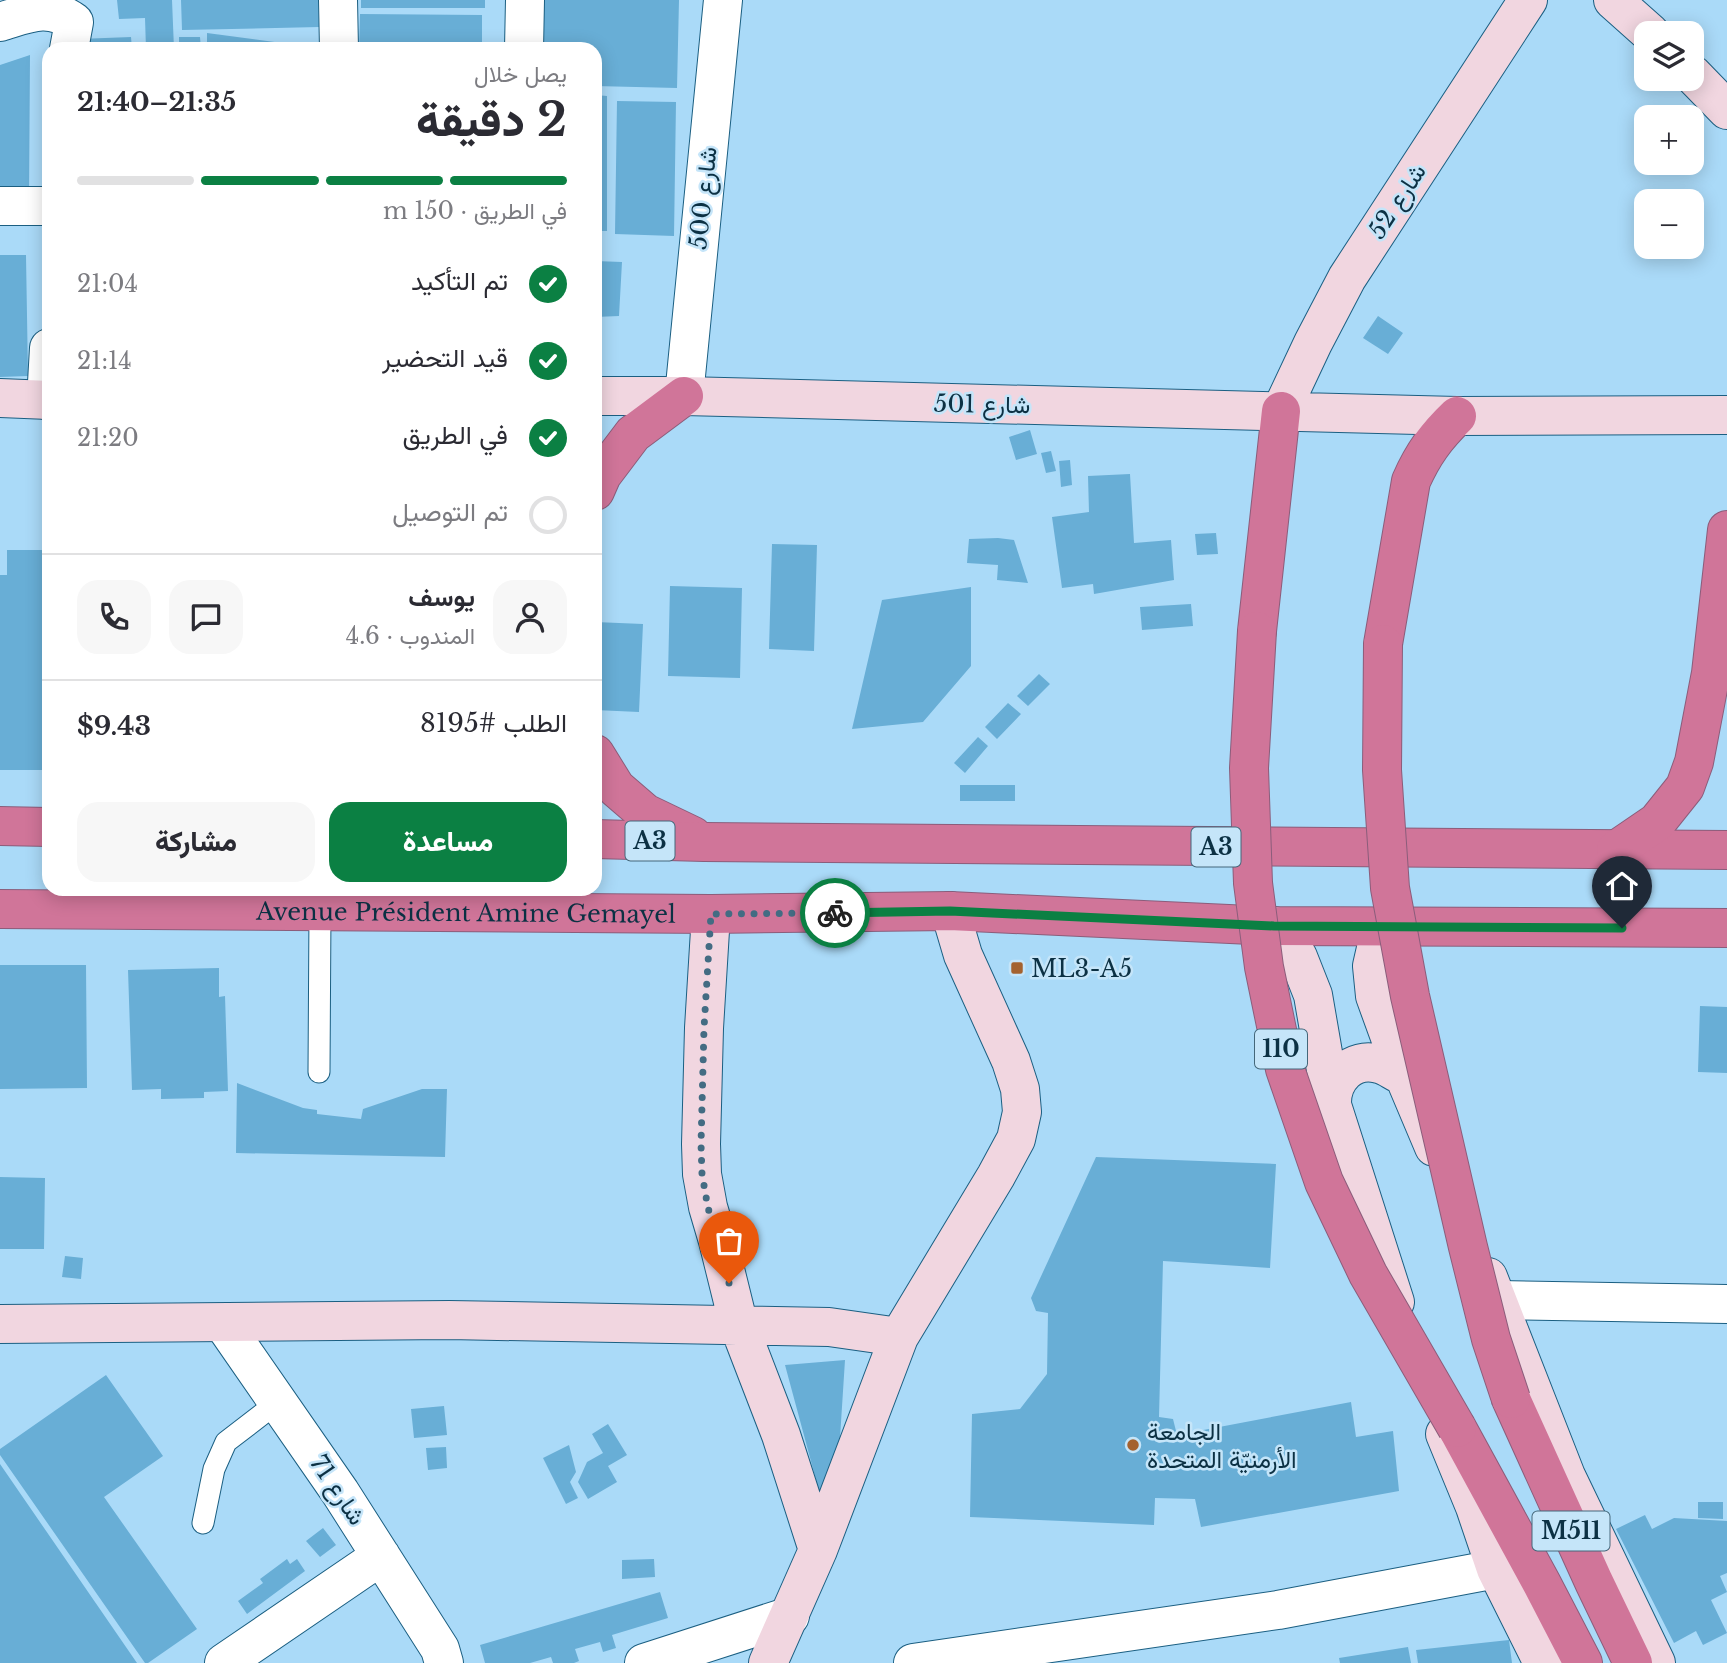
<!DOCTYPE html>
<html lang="ar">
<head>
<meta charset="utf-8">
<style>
  :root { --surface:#fff; --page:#f7f7f7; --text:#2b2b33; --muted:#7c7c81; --line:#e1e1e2; --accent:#0b8043 }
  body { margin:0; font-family:"Libre Baskerville",Vazirmatn,serif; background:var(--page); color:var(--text); direction:rtl; height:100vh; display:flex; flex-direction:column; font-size:26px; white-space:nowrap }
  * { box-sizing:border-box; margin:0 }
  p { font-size:23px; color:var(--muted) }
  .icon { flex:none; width:38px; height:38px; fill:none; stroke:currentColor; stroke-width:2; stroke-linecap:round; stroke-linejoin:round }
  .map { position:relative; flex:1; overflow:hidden; direction:ltr }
  .panel { position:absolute; left:42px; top:42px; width:560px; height:854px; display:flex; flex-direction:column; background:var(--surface); border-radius:21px; box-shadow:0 4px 18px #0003; direction:rtl }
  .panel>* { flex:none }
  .controls { position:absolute; left:1634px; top:21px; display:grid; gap:14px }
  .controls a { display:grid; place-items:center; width:70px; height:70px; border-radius:14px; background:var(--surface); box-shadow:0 4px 18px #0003; font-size:35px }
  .pin { position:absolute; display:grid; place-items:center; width:60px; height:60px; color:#fff; margin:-72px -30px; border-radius:50% 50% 50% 0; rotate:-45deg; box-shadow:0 0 7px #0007 }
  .pin .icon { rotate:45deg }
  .courier { position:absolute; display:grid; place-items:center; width:70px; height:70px; margin:-35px; border:5px solid #0b8043; border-radius:50%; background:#fff; color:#222; box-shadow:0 2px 9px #0007 }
  .head em { font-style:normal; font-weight:800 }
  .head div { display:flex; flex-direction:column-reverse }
  .head { display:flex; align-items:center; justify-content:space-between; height:119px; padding:0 35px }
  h1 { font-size:46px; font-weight:800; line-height:52px }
  .bar { display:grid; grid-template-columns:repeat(4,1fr); gap:10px 7px; align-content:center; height:84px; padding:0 35px }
  .bar i { height:9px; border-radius:5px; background:var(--line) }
  .bar .current { background:var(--accent) }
  .bar p { grid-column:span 4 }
  .line { display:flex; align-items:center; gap:18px; padding:0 35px; border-top:2px solid var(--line) }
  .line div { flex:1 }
  .round { display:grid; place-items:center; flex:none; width:74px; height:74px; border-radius:21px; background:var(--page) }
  ol { padding:0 35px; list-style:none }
  li { display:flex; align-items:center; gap:21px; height:77px }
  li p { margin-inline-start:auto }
  li .icon { padding:7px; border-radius:50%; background:var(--accent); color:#fff; stroke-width:4 }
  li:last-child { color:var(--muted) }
  li i { width:38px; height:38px; border:4px solid var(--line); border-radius:50% }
  .cta { display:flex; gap:14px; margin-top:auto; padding:14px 35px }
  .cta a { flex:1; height:80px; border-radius:21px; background:var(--accent); color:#fff; font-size:28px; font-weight:800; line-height:80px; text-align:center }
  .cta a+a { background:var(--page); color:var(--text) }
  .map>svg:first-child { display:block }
  .building { fill:#68aed6 }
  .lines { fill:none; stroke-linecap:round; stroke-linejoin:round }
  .lane-casing { stroke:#1b5f82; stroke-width:23 }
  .street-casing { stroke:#1b5f82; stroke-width:40 }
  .secondary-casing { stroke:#1b5f82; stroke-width:40 }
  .highway-casing { stroke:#8b5d7b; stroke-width:40 }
  .lane { stroke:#fff; stroke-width:21 }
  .street { stroke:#fff; stroke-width:38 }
  .secondary { stroke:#f1d6e0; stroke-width:38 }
  .highway { stroke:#d07599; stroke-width:38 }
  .highway-bridge-casing { stroke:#8b5d7b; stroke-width:40; stroke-linecap:butt }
  .highway-bridge { stroke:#d07599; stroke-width:38 }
  .done { stroke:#436c83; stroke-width:7; stroke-dasharray:0 12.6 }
  .route { stroke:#0b8043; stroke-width:9 }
  .poi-dot { fill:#a4622f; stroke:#c5e5f9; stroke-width:2.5 }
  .labels { text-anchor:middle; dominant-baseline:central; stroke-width:5; stroke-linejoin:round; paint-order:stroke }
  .shield { fill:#c5e5f9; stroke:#44677a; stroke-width:2 }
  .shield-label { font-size:23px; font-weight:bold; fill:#0c3144 }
  .street-label { font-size:24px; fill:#0c3144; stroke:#c5e5f9 }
  .poi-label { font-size:24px; fill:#0c3144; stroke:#c5e5f9; text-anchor:start }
</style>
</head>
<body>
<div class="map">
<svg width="1727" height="1663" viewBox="0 0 1727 1663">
  <rect width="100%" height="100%" fill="#aadaf8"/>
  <path class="building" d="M117,0H172L174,49H146L145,18L119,19Z
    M181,0H318L319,27L182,30Z
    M361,0H485V8H361Z
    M543,0H679L677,88L595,86V49H542Z
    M360,14L482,15V49H359Z
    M207,33L297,45V49H207Z
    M131,37L132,49H79V39Z
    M179,37H200L201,49H179Z
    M30,55L29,199H0V65Z
    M595,95L607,96V231H595Z
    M617,101L676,102L674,236L615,234Z
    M0,255H26L28,376L0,377Z
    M595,261L622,262L619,316L595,317Z
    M1378,316L1403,333L1388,354L1363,338Z
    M595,329H598V373H595Z
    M1030,430L1037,454L1016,460L1009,437Z
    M1051,451L1056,471L1046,473L1041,453Z
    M1070,460L1072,485L1061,487L1059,461Z
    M1130,474L1134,543L1171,540L1174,580L1094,594L1093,584L1062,588L1052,517L1089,512L1088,476Z
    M1216,533L1218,554L1197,555L1195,534Z
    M998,538L1014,540L1028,583L997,580L998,565L967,563L969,539Z
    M772,544L817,545L814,651L769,649Z
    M7,550H49V770H0V575H7Z
    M670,586L742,588L740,678L668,676Z
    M971,587V666L923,722L852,729L882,600Z
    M1191,604L1193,626L1142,630L1140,607Z
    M595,622L643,624L639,712L595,710Z
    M1039,674L1050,684L1028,706L1017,696Z
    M1008,703L1021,714L997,739L985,727Z
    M978,737L988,746L965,773L954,763Z
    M960,785H1015V801H960Z
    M0,965H86L87,1088L0,1089Z
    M219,968V997L225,996L228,1091L204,1092V1098L161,1099V1089L132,1090L128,970Z
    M1700,1006L1727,1007V1073L1698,1072Z
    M237,1083L303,1108L317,1110V1114L361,1119L363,1109L422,1089H447L445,1157L236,1153Z
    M1096,1157L1276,1164L1270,1268L1163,1261L1159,1417L1173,1419L1177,1435L1351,1402L1356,1437L1393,1431L1399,1491L1201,1527L1195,1499L1155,1498L1154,1525L970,1517L972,1414L1020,1409L1047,1374L1048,1313L1036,1311L1031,1298Z
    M0,1177L45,1178L44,1249H0Z
    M65,1256L83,1258L81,1279L62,1277Z
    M845,1360L838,1469L819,1491L785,1365Z
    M106,1375L163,1456L104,1497L197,1629L148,1663H145L0,1455V1449Z
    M444,1406L447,1435L414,1438L411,1409Z
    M608,1424L627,1455L608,1466L617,1482L588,1499L578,1482L587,1462L603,1453L592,1434Z
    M569,1445L576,1472L570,1482L578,1498L566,1504L543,1458Z
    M446,1447L447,1468L428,1470L426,1448Z
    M0,1464L137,1663H0Z
    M1698,1502H1723V1519L1698,1518Z
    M1645,1515L1652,1529L1674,1518L1727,1521V1573L1720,1576L1727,1592L1711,1600L1727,1633L1703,1645L1696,1631L1674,1643L1616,1529Z
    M323,1528L336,1545L320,1557L306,1541Z
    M287,1559L290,1564L297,1559L305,1571L247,1614L238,1601L263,1583L260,1579Z
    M654,1559L655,1577L622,1579V1560Z
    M660,1592L668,1618L612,1635L616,1648L603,1652L600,1642L575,1649L579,1661L574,1663H553L551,1657L530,1663H485L480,1645Z
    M1509,1640L1512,1663H1418L1416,1650Z
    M1408,1647L1411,1663H1340L1339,1658Z"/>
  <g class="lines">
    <g class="lane-casing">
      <path id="lane" d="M319,1072L320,911
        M203,1523L214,1469L226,1442L278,1402"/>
    </g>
    <g class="street-casing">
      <path id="street" d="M338,0L339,49
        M0,22C27,14 48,3 74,22L69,49
        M524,49L525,0
        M0,206H49
        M684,396L723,0
        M46,400L49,348
        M1498,1300L1727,1304
        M223,1323L340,1492L440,1649L444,1663
        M224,1663L381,1556
        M644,1663L790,1616
        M913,1663L1278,1610L1496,1569"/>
    </g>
    <g class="secondary-casing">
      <path id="secondary" d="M1613,0L1650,33
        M1692,74L1727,110
        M595,396H684L1457,416L1727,415
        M0,398L49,400
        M1281,411L1313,343L1347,278L1528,0
        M711,914L704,1028L701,1144L702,1174L708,1207L718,1241L739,1326L781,1435L818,1550
        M1274,926L1298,957L1313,995L1332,1105
        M1386,927L1377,944L1372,966L1375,996L1404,1076L1434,1147
        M1488,1277L1566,1476L1656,1663
        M1395,1302L1332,1105C1331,1079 1352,1056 1379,1064C1388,1066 1395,1073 1404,1076
        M0,1324L449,1320L829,1327L899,1337
        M1445,1434L1475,1507L1496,1569L1543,1663
        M768,1663L818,1550L899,1337L996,1176L1016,1139L1022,1112L1020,1089L1011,1061L963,955L950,911"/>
    </g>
    <g class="highway-casing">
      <g id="highway">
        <path d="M595,491L602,475L633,434L684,396"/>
        <path d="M1257,631L1281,411"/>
        <path d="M1383,644L1411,481C1423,454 1436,436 1457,416"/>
        <path d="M595,754L616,788L645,813L693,836"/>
        <path d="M0,826L49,827"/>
        <path d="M595,839L704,842L1727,850"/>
        <path d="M1616,850L1657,822L1685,787L1694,762L1711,673L1727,530"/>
        <path id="s1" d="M0,909L711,914L950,911L1274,926L1727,928"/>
        <path d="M1511,1399L1594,1582L1633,1663"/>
        <path d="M1457,1428L1542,1584L1583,1663"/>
      </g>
    </g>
    <use href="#lane" class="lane"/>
    <use href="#street" class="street"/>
    <use href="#secondary" class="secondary"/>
    <use href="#highway" class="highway"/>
    <g class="highway-bridge-casing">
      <path id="highway-bridge" d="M1257,631L1249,768L1253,883L1264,967L1285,1069L1324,1182L1368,1274L1457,1428
        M1383,644L1382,770L1390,888L1410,996L1468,1247L1491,1339L1511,1399"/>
    </g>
    <use href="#highway-bridge" class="highway-bridge"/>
  </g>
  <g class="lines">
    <path class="done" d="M729,1283L719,1241L708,1208L702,1174L701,1144L704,1028L711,914L835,913"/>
    <path class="route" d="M835,913L950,911L1274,926L1622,928"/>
  </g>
  <g class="poi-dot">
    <rect x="1010" y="961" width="14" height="14" rx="3.5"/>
    <circle cx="1133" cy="1445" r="7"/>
  </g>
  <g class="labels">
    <g class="shield">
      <rect x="625.5" y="821.5" width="49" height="39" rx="5"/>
      <rect x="1191.5" y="827.5" width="49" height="39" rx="5"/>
      <rect x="1255" y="1029.5" width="52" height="39" rx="5"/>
      <rect x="1532.5" y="1511.5" width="77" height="39" rx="5"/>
    </g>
    <g class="shield-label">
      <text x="650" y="841">A3</text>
      <text x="1216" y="847">A3</text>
      <text x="1281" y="1049">110</text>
      <text x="1571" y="1531">M511</text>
    </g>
    <g class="street-label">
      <text transform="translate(703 198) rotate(-84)">شارع 500</text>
      <text transform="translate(1397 201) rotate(-57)">شارع 52</text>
      <text transform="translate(982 404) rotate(1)">شارع 501</text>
      <text stroke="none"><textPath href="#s1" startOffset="466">Avenue Président Amine Gemayel</textPath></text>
      <text transform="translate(338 1490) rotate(56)">شارع 71</text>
    </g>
    <g class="poi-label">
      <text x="1031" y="968">ML3-A5</text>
      <text x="1147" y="1431">الجامعة<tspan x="1147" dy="28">الأرمنيّة المتحدة</tspan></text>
    </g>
  </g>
</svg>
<div class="controls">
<a><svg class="icon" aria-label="layers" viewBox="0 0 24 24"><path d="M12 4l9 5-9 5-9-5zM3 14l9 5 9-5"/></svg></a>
<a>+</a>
<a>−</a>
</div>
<div class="pin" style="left:729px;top:1283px;background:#ea580c"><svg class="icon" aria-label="bag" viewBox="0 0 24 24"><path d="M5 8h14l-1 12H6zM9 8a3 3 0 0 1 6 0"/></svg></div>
<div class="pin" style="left:1622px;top:928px;background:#1f2937"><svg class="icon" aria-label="home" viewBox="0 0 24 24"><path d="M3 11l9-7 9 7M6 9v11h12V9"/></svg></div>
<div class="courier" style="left:835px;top:913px"><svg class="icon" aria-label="bike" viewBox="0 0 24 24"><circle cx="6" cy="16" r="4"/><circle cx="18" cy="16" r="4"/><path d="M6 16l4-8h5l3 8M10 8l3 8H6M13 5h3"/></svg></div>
<section class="panel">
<div class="head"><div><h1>2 دقيقة</h1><p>يصل خلال</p></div><em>21:35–21:40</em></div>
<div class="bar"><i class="current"></i><i class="current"></i><i class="current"></i><i></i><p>في الطريق · 150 m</p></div>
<ol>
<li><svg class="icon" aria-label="check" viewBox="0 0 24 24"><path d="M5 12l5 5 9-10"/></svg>تم التأكيد<p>21:04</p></li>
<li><svg class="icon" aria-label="check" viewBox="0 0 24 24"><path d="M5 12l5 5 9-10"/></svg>قيد التحضير<p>21:14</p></li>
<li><svg class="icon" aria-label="check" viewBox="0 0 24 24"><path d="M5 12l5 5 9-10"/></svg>في الطريق<p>21:20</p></li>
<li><i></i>تم التوصيل</li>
</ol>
<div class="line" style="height:126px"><a class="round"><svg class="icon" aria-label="person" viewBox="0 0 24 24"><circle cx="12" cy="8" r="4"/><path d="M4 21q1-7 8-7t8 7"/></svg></a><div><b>يوسف</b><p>المندوب · 4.6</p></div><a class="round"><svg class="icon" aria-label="chat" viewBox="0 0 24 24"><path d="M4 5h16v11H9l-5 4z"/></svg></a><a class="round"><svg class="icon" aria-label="phone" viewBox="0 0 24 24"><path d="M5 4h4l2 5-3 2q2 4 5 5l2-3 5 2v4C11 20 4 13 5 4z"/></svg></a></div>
<div class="line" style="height:91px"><div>الطلب #8195</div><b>$9.43</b></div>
<div class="cta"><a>مساعدة</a><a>مشاركة</a></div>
</section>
</div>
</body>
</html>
